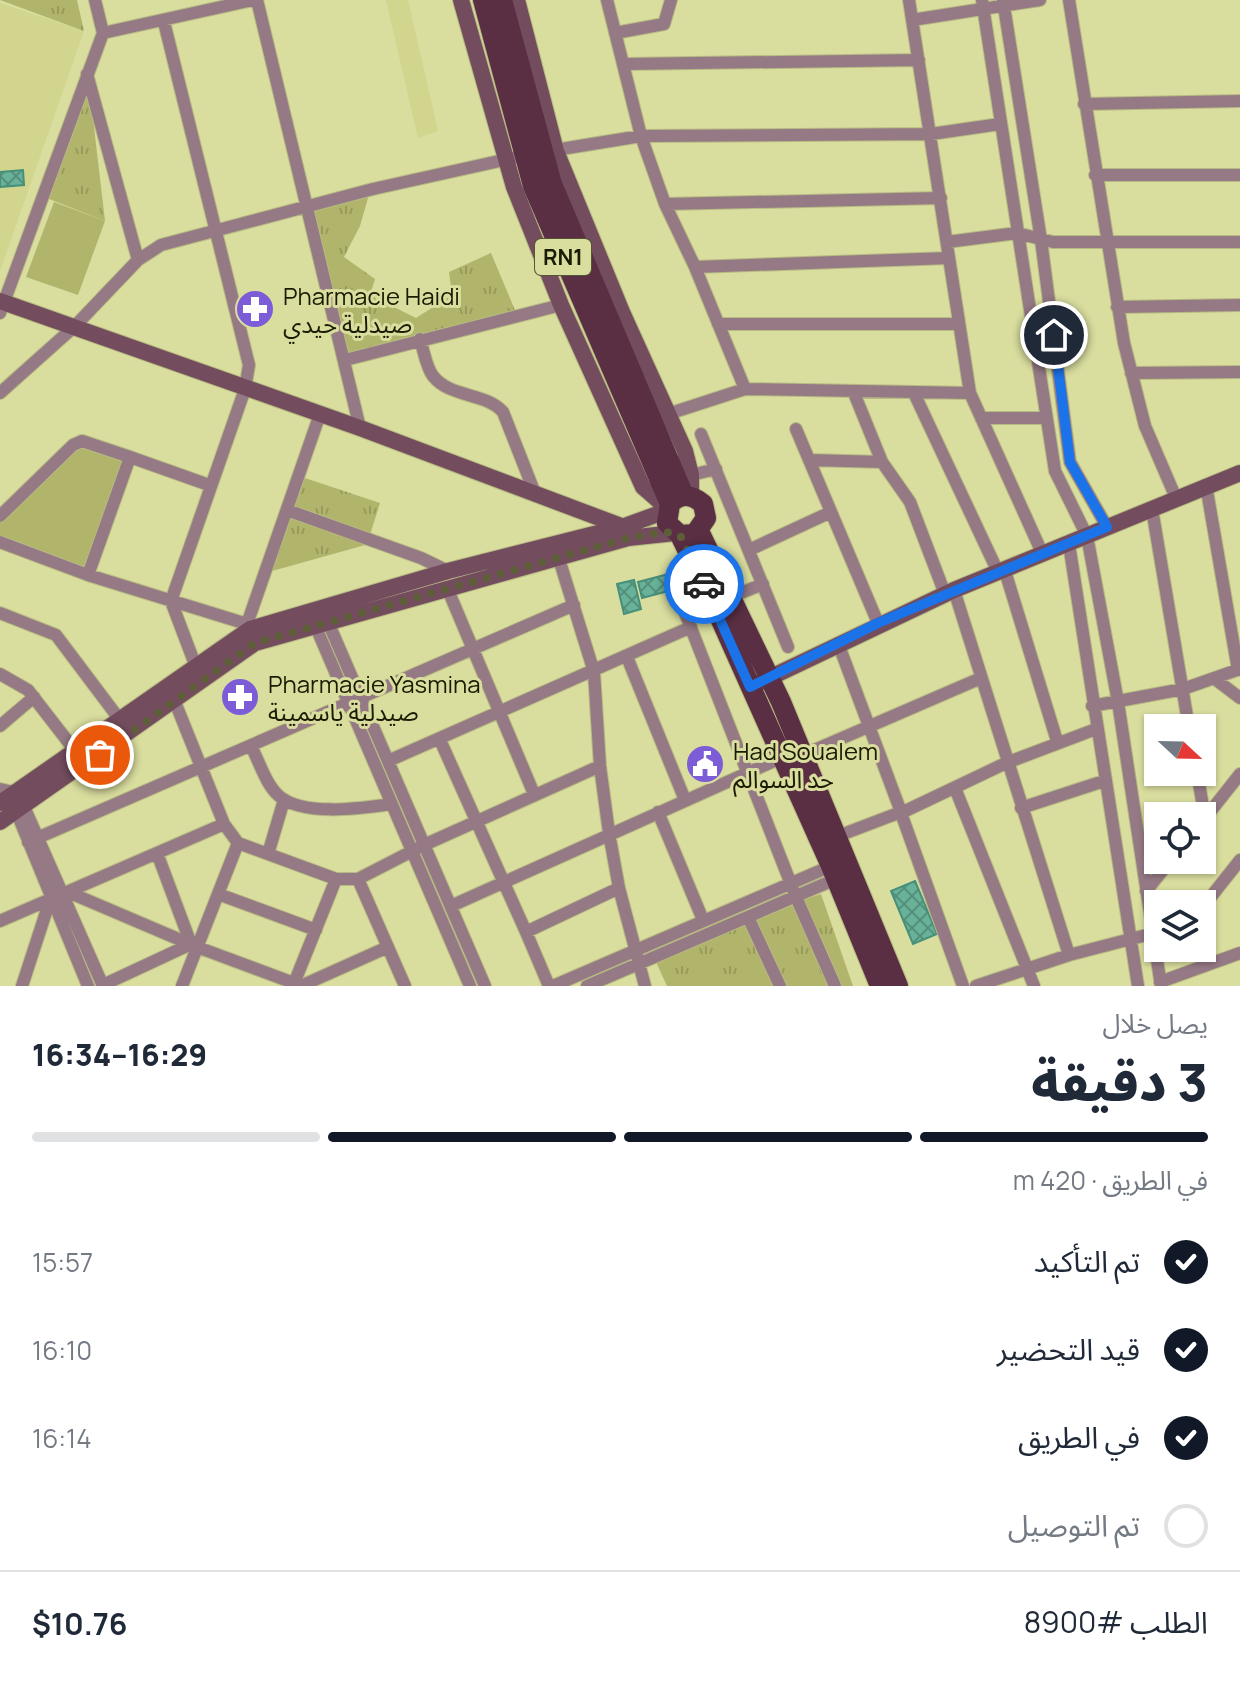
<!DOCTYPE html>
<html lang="ar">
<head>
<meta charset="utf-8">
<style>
  :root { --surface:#fff; --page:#f2f2f3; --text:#1f2937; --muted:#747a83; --line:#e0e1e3; --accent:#111827 }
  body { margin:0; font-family:Manrope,"Noto Sans Arabic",sans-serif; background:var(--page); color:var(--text); direction:rtl; height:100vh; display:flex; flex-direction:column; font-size:30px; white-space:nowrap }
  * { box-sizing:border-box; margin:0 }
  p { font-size:26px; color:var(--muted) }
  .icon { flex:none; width:44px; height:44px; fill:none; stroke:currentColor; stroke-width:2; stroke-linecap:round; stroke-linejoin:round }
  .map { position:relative; height:986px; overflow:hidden; direction:ltr }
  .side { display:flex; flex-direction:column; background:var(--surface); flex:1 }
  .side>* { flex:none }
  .needle { width:52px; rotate:112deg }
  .controls { position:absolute; left:1144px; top:714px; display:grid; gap:16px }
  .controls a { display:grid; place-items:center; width:72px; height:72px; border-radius:0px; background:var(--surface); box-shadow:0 2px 6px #0004; font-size:40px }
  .pin { position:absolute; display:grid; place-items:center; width:68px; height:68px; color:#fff; margin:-34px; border:4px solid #fff; border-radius:50%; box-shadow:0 2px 8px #0007 }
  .courier { position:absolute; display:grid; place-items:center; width:80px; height:80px; margin:-40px; border:6px solid #1a73e8; border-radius:50%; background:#fff; color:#222; box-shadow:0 2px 10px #0007 }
  .headline em { font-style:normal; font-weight:800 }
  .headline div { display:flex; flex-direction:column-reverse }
  .headline { display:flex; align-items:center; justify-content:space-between; height:136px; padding:0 32px }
  h1 { font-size:52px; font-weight:800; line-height:60px }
  .bar { display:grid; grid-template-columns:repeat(4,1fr); gap:12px 8px; align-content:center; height:96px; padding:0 32px }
  .bar i { height:10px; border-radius:6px; background:var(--line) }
  .bar .selected { background:var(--accent) }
  .bar p { grid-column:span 4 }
  .line { display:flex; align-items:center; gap:20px; padding:0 32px; border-top:2px solid var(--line) }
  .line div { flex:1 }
  ol { padding:0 32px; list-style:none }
  li { display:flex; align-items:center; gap:24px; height:88px }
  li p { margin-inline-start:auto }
  li .icon { padding:8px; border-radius:50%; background:var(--accent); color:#fff; stroke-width:4 }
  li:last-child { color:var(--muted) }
  li i { width:44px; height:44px; border:4px solid var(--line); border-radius:50% }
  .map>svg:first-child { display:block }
  .built { fill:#d1d58e }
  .green { fill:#b1b56b }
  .park { fill:url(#park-tufts) }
  .building { fill:url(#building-cross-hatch); stroke:#46907a; stroke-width:2 }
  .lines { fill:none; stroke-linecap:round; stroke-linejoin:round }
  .street-casing { stroke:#b7ba82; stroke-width:14 }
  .secondary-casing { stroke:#b7ba82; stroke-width:18 }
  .primary-casing { stroke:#b7ba82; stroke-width:22 }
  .street { stroke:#957a85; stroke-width:12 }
  .secondary { stroke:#734d5e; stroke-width:16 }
  .primary { stroke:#5a2e43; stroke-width:20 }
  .done { stroke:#5e5f39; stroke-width:8; stroke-dasharray:0 14.4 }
  .route { stroke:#1a73e8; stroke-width:10 }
  .labels { text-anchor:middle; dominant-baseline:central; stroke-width:6; stroke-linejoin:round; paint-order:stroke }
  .shield { fill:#d9dd9e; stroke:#545532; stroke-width:2 }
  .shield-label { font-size:22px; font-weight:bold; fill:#1b1b03 }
  .poi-label { font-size:24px; fill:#1b1b03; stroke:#d9dd9e; text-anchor:start }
</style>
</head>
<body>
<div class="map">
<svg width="1240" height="986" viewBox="0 0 1240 986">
  <defs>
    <pattern id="park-tufts" width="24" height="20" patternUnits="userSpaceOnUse" patternTransform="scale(2)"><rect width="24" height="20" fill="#b1b56b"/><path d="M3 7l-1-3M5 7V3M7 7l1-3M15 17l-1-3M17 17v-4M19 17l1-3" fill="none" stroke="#989b5b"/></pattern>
    <pattern id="building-cross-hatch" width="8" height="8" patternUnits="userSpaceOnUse" patternTransform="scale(2)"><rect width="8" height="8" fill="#68b29a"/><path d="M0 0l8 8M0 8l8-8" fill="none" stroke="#55907b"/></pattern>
  </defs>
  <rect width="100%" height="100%" fill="#d9dd9e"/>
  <path class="built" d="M386,0H408L438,131L418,138Z
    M0,3L84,31L0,271Z"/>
  <path class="green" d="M54,202L105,221L78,295L26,277Z
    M82,441L130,457L88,575L0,542V516Z"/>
  <path class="park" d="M0,0H77L84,31Z
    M88,76L105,221L44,197Z
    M370,191L360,226L344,257L375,279L370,295L416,318L452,295L449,272L491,253L517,315L345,356L307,207Z
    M299,476L380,503L369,538L376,542L265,573Z
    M821,894L853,986H667L650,949Z"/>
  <path class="building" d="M23,170L24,185L0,187V172Z
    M672,573L676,589L642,598L638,582Z
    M634,580L641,609L624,614L617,584Z
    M915,881L937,934L913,944L891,891Z"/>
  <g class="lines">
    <g class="street-casing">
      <path id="street" d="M95,0L103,33
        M257,0L360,428
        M607,0L641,136L665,204L695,267L745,389
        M909,0L970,393L1043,555
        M982,0L1055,471L1087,536L1118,702L1161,986
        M1003,0L1041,240L1070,462L1107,527
        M1069,0L1124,343L1145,426L1176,498
        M912,20L1040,0
        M164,22L249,365L245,389L171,601L196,667
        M615,33L664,24L671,0
        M625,64L919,60
        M87,74L138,260
        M1084,104L1240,101
        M549,151L641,136L931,134L1000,124
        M1095,175H1240
        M665,204L941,198
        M947,242L1017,233L1053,242H1240
        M695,267L949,258
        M1117,307L1240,305
        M0,313L103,33L253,0
        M718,324H959
        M420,339C424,351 426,367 433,376C450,398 485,392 503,412L536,496
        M345,360L561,305
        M1131,373L1240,372
        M0,393L75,326L138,260L161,245L373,189L531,154
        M854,393L882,462L910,502L945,594
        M914,393L998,572
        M668,414L745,389L970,393
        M981,418H1046
        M796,429L878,623
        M701,434L788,647
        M130,457L209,485
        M809,460L882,462
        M691,475L716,469
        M1206,485L1238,670
        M1152,509L1189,728
        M287,510L421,558L448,571
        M0,516L73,445L82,441L130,457L88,575
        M0,542L88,575L247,624
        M1069,544L1138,986
        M749,550L831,512
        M559,559L594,672L600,766L609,833L619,888L645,986
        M1005,571L1057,741
        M448,590L534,794
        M954,590L1069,955
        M731,597L763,584
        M682,605L796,897L835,986
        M0,613L56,635L120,720
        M328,622L485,986
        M315,625L470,986
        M250,630L247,624L320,414
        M627,657L685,800
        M0,674L28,690L76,752
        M1215,679L1240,698
        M175,702L224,824
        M1092,706L1183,689L1240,669
        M0,726L34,697
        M440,740L526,932L619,888
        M251,746C259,761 266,785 279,796C304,817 362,808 392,804
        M803,755L981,678
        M388,761L691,627
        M1197,772L1205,818
        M955,788L1034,986
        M0,789L18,793L103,986
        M14,806L88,986
        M1021,808L1104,781
        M658,812L703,920
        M1202,822L1240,774
        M838,836L901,812L838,643
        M28,842L574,605
        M268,854L284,800
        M1146,891L1171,860
        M68,892L197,947L302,986
        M218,894L316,930
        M451,906L783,757
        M1202,908L1240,860
        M748,917L780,986
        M0,921L224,824L238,843L336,879H358
        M526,932L549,986
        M1160,982L1240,953
        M103,985L191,944L157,853
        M22,986L50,900
        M182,986L238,843
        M293,986L336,879
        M301,986L388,947
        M405,986L358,879L424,845L600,766
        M553,986L831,866
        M587,986L836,879
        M963,986L901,813L1006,763L1096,729
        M976,986L1069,955L1158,932"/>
    </g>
    <g class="secondary-casing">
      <path id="secondary" d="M461,0L514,187L561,305L643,487L667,508
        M517,0L556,151L622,312L685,451L691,475V496
        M0,301L360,428L621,526
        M750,687L954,590L1240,473
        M0,803L250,629L448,571L622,527L666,511
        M0,822L255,643L628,538L675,533"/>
    </g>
    <g class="primary-casing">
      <path id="primary" d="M483,0L533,186L670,504
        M502,0L552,184L684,496
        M699,531L781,702L898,986
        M680,535L695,534L706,518L703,504C692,494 680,493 670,504L667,523L680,535L712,600L831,866L880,986"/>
    </g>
    <use href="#street" class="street"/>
    <use href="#secondary" class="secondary"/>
    <use href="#primary" class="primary"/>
  </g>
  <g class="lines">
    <path class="done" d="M100,755L255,643L628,538L665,532L680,535L704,584"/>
    <path class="route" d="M704,584L750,687L878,623L1107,527L1070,462L1054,335"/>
  </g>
  <defs>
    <g id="pharmacy-disc" transform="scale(2)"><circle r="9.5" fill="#7c5dd7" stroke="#d9dd9e"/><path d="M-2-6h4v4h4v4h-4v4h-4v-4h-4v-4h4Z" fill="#fff"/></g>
    <g id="civic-disc" transform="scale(2)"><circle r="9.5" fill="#7c5dd7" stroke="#d9dd9e"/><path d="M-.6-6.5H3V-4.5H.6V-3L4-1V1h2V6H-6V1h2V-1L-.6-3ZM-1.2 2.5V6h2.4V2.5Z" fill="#fff"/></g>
  </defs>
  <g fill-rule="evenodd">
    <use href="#pharmacy-disc" x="255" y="309"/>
    <use href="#pharmacy-disc" x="240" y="697"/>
    <use href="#civic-disc" x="705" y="764"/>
  </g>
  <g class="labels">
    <rect class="shield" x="535" y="239" width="56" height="36" rx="6"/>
    <g class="shield-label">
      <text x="563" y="257">RN1</text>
    </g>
    <g class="poi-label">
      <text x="283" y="295">Pharmacie Haidi<tspan x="283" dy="28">صيدلية حيدي</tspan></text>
      <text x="268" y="683">Pharmacie Yasmina<tspan x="268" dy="28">صيدلية ياسمينة</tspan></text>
      <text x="733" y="750">Had Soualem<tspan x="733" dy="28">حد السوالم</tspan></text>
    </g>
  </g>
</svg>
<div class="controls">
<a><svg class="needle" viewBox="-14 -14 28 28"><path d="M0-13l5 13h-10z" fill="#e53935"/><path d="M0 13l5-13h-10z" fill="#747a83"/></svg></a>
<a><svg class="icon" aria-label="locate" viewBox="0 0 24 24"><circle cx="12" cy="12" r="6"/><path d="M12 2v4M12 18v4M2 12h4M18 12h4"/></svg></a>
<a><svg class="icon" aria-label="layers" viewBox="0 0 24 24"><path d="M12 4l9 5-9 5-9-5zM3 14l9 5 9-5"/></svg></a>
</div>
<div class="pin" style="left:100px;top:755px;background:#ea580c"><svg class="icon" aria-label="bag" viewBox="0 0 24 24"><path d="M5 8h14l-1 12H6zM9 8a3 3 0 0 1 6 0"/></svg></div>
<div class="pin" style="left:1054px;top:335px;background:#1f2937"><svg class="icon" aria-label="home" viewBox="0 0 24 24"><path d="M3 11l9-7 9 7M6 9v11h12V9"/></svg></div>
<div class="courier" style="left:704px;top:584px"><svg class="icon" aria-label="car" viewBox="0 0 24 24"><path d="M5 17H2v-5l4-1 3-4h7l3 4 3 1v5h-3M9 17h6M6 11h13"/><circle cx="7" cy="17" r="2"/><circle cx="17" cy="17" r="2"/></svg></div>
</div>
<section class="side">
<div class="headline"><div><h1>3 دقيقة</h1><p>يصل خلال</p></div><em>16:29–16:34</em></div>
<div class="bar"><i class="selected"></i><i class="selected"></i><i class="selected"></i><i></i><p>في الطريق · 420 m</p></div>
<ol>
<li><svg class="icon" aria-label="check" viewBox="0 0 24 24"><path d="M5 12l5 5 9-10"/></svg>تم التأكيد<p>15:57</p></li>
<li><svg class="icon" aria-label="check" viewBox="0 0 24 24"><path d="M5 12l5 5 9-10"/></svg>قيد التحضير<p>16:10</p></li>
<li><svg class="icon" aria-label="check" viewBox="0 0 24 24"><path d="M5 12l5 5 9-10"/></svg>في الطريق<p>16:14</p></li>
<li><i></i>تم التوصيل</li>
</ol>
<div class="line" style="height:104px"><div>الطلب #8900</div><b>$10.76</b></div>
</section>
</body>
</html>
